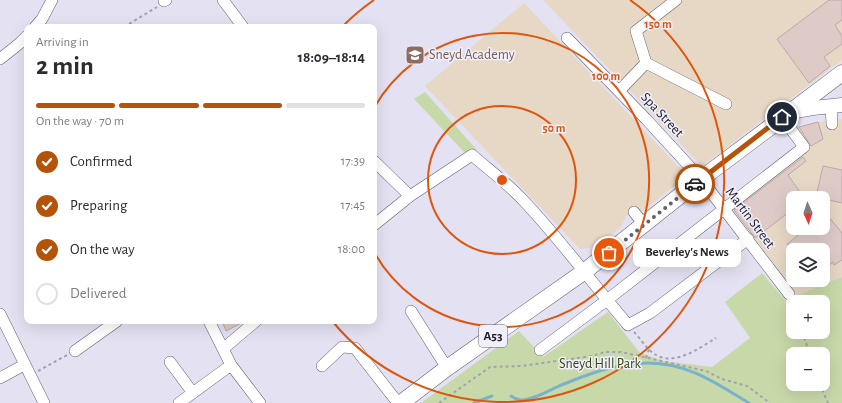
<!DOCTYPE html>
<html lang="en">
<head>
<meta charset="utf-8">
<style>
  :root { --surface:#fff; --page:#f7f7f7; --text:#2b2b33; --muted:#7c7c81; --line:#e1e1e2; --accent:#b45309 }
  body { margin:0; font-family:"Alegreya Sans",sans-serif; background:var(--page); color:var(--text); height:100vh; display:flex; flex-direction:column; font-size:15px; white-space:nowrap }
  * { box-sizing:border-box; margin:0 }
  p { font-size:13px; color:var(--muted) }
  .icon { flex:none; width:22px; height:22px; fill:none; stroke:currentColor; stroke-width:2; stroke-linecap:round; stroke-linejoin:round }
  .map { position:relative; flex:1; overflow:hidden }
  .panel { position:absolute; left:24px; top:24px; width:353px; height:300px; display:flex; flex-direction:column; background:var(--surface); border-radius:8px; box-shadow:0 4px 16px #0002 }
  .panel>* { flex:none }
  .needle { width:26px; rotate:177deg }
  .tools { position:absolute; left:786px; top:191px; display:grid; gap:8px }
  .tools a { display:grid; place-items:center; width:44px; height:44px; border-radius:8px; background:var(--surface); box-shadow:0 4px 16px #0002; font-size:20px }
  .pin { position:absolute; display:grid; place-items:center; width:34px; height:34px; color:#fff; margin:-17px; border:2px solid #fff; border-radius:50%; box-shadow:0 1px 4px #0007 }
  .courier { position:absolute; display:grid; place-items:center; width:40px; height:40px; margin:-20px; border:3px solid #b45309; border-radius:50%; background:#fff; color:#222; box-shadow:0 1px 5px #0007 }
  .bubble { position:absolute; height:28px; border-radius:8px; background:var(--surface); box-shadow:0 4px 16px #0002; font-size:13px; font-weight:700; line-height:28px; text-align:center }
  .headline em { font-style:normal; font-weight:700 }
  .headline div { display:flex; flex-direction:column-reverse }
  .headline { display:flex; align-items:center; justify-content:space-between; height:68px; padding:0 12px }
  h1 { font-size:26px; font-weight:700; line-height:30px }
  .bar { display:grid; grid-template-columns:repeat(4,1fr); gap:6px 4px; align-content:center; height:48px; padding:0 12px }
  .bar i { height:5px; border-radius:3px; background:var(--line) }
  .bar .on { background:var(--accent) }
  .bar p { grid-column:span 4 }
  ol { padding:0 12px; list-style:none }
  li { display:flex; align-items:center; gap:12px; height:44px }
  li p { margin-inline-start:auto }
  li .icon { padding:4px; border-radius:50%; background:var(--accent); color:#fff; stroke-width:4 }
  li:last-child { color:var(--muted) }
  li i { width:22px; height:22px; border:2px solid var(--line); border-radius:50% }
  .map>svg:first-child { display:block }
  .industrial { fill:#e7d7c5; fill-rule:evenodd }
  .green { fill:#c8d9a9; fill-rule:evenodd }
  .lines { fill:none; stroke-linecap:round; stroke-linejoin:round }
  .stream { stroke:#79b2cb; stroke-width:3 }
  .building { fill:#decbc8; stroke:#bca9a6 }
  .minor-casing { stroke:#615e6c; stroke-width:12 }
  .major-casing { stroke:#615e6c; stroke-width:15 }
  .highway-casing { stroke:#615e6c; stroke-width:17 }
  .path { stroke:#a4a1af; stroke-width:2; stroke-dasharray:3 3; stroke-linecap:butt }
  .minor { stroke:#fff; stroke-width:11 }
  .major { stroke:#fff; stroke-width:14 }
  .highway { stroke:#fff; stroke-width:16 }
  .done { stroke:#62606a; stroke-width:4; stroke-dasharray:0 7.2 }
  .route { stroke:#b45309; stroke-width:5 }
  .ring { fill:none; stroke:#de560d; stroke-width:2 }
  .labels { text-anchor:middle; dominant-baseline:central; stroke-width:3; stroke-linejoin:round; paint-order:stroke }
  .shield { fill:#f1effc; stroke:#5c5b63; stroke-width:1 }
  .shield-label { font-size:13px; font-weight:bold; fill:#1c1b21 }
  .education-label { font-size:14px; fill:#785e54; stroke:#f1effc; text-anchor:start }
  .street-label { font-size:14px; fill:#1c1b21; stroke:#f1effc }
  .park-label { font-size:14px; fill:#36440d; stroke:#f1effc }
  .centre { fill:#de560d; stroke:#f1effc; stroke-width:2 }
  .ring-label { font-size:12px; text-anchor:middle; font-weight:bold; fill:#de560d; stroke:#f1effc; stroke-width:3; stroke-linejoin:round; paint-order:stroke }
</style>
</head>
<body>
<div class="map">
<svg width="842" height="403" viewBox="0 0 842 403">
  <rect width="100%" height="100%" fill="#e4e1f2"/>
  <path class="industrial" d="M543,0H842V60L702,166Z
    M524,3L687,176L644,210L634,212L626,216L621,227L595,247L580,249L425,86Z
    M842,119V277L797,295L732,208L801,154L793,127H799L818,122ZM793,198H823V228H793ZM793,250H823V280H793Z"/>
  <path class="green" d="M425,92L477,150L464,152L414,99Z
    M762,273L785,300L842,277V403H421L519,331L543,357L608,312L639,352L663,361L712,367L750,338L725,302ZM793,302H823V332H793ZM793,354H823V384H793Z"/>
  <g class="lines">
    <path class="stream" d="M511,396C517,400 521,401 528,399C539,397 550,390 559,386C588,374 617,363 648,363C688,363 716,383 749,403
      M474,403L492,396"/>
  </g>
  <path class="building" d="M829,0H842V20L835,25L842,36V44L824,57L830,66L809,83L777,39Z
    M818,122L823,139L811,146L799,127Z
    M803,157L806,161L788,175L804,198H793V209L755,238L734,210Z
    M823,166L842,170V203L816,197Z
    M828,216L842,233V260L834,265L833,262L823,270V250H792L787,244L805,230L807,232L812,228H823V220Z
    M222,321H245L226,331Z"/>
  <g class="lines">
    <g class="minor-casing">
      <path id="minor" d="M223,0L243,27
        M164,1L166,0
        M35,27L42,19L52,0
        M567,38L646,119L701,179L789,294
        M0,59L20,43L27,36
        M646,63L636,31L676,0
        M619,91L646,63L726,104
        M831,106L832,124
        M374,161L410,196
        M634,212L644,225
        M374,225L410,196L472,155C488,169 507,183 522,199C560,239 592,283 628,325L650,313L748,239
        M411,311L447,368
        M0,314L44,403
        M209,321L231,365L260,403
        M223,349L256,321
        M540,350L607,300L804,147L782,117
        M75,351L117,321
        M170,362L193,393
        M322,366L342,347L355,348L398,403
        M0,378L24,365
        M179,403L231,365"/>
    </g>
    <g class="major-casing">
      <path id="major" d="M790,112L813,108L842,105"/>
    </g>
    <g class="highway-casing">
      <path id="highway" d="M401,403L447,368L585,271L701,179L842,73"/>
    </g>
    <path class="path" d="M124,27L157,7
      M634,332C640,338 646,348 653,353C673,368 699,348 716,338
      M802,332L810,354
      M646,358L649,349
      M38,371L67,355
      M820,384L828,403
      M439,403L490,367L521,366L592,356L605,352H621L706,371L722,379L747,386L770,403"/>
    <use href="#minor" class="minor"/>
    <use href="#major" class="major"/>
    <use href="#highway" class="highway"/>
  </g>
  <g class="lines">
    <path class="done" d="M609,253L695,184"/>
    <path class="route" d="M695,184L782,117"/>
  </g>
  <g class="ring">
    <circle cx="502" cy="180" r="74"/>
    <path d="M374 108A147 147 0 1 1 374 252"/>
    <path d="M343 26A221 221 0 0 1 374 0M630 0A221 221 0 1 1 333 322"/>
  </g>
  <defs>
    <g id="school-square" transform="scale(1)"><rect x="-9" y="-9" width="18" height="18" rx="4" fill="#8d6e63" stroke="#f1effc"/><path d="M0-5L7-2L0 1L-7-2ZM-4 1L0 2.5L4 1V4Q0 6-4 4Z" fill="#fff"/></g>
  </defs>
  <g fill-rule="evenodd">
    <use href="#school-square" x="415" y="55"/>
  </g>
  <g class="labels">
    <rect class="shield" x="479" y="325" width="28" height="22" rx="3"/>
    <g class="shield-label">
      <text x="493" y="336">A53</text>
    </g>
    <g class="education-label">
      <text x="429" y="55">Sneyd Academy</text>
    </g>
    <g class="street-label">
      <text transform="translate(662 115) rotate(47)">Spa Street</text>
      <text transform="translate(750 218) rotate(53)">Martin Street</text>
    </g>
    <g class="park-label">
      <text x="600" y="364">Sneyd Hill Park</text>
    </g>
  </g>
  <circle cx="502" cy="180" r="6" class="centre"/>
  <g class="ring-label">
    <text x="658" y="28">150 m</text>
    <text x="606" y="80">100 m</text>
    <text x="554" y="132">50 m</text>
  </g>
</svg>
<div class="tools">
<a><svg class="needle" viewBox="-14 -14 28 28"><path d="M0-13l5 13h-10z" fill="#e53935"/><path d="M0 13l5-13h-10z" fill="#7c7c81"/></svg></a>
<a><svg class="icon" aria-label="layers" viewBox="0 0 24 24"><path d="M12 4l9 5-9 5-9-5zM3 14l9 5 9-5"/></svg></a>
<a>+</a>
<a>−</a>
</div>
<div class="pin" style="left:609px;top:253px;background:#ea580c"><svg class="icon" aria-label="bag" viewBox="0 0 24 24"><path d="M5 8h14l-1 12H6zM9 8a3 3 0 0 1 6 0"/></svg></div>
<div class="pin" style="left:782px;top:117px;background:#1f2937"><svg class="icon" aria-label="home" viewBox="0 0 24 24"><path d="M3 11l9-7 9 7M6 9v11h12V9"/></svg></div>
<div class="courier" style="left:695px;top:184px"><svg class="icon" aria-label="car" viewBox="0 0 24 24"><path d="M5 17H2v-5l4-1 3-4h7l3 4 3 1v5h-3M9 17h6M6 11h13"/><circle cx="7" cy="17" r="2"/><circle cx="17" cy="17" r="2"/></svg></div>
<div class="bubble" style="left:633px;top:239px;width:108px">Beverley's News</div>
<section class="panel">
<div class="headline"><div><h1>2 min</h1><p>Arriving in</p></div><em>18:09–18:14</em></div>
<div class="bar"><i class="on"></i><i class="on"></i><i class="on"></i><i></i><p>On the way · 70 m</p></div>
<ol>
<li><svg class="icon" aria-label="check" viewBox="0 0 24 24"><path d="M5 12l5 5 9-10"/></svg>Confirmed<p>17:39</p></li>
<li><svg class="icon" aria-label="check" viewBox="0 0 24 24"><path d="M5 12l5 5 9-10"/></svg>Preparing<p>17:45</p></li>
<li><svg class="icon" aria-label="check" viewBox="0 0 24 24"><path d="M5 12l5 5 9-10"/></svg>On the way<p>18:00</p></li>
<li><i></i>Delivered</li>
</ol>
</section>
</div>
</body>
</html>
